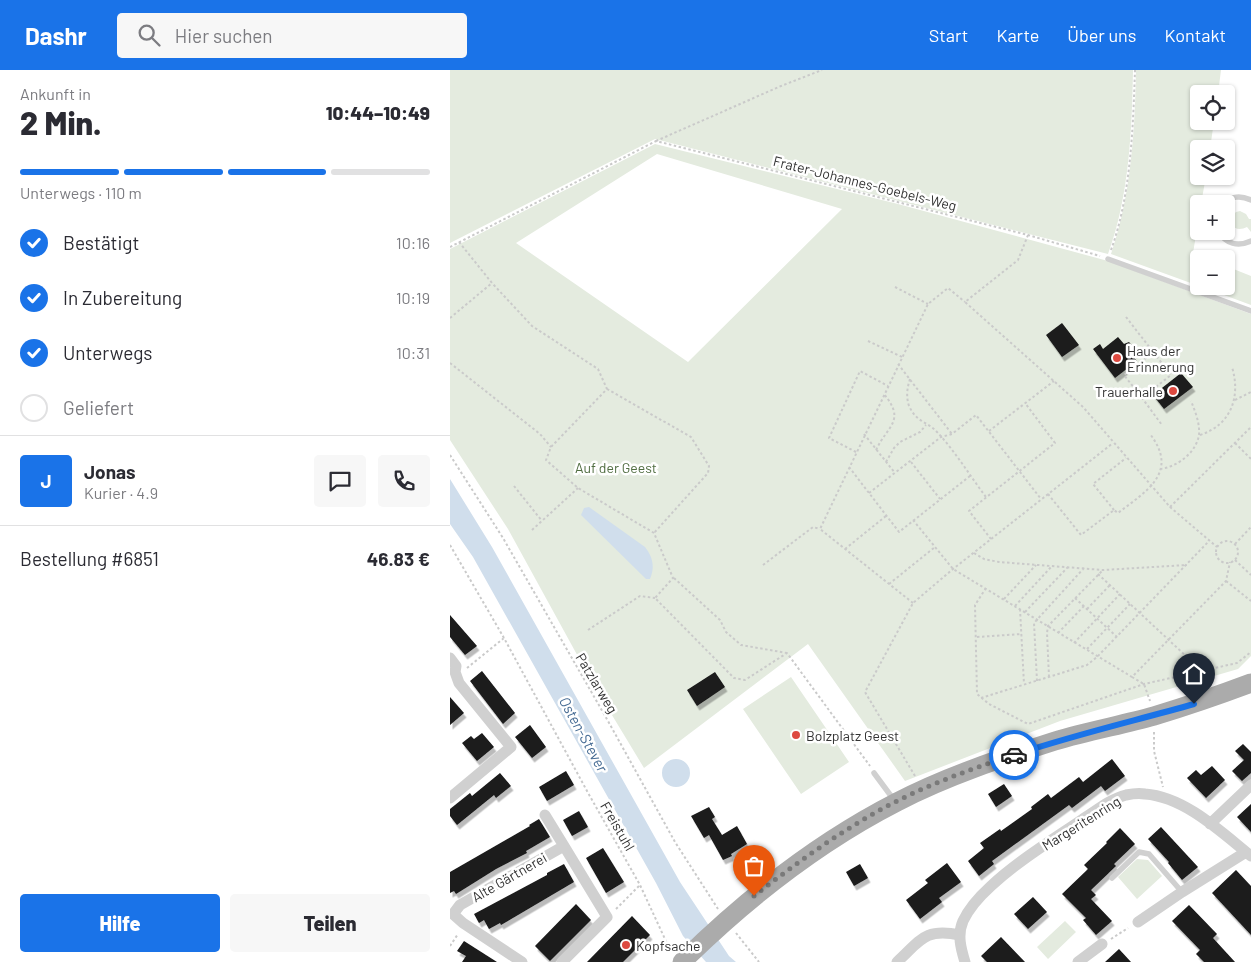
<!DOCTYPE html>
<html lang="de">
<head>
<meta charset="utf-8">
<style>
  :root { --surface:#fff; --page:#f7f7f7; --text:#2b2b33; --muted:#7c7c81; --line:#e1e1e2; --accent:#1a73e8 }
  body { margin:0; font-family:Barlow,sans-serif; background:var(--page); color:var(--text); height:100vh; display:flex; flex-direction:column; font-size:19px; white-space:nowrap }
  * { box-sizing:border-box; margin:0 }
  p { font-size:16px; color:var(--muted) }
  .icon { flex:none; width:28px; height:28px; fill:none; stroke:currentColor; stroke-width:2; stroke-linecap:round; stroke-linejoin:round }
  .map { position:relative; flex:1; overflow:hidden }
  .drawer { display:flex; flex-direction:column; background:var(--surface); width:450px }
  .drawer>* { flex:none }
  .controls { position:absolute; left:740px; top:15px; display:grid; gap:10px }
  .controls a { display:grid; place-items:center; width:45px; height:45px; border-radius:5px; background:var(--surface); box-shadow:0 1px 4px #0004; font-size:25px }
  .pin { position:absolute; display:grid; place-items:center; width:42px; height:42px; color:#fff; margin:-51px -21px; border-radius:50% 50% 50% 0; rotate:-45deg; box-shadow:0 0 5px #0007 }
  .pin .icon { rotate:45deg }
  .courier { position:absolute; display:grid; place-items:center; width:50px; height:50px; margin:-25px; border:4px solid #1a73e8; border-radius:50%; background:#fff; color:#222; box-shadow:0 1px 6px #0007 }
  .overview em { font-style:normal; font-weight:800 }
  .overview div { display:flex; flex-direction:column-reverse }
  .overview { display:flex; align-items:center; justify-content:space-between; height:85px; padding:0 20px }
  h1 { font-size:32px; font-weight:800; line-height:38px }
  .bar { display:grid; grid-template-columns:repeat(4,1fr); gap:8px 5px; align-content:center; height:60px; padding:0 20px }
  .bar i { height:6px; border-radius:4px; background:var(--line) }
  .bar .on { background:var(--accent) }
  .bar p { grid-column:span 4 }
  .line { display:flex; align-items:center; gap:12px; padding:0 20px; border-top:1px solid var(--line) }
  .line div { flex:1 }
  .round { display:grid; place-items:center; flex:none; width:52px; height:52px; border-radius:5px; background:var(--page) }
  ol { padding:0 20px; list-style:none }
  li { display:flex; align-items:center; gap:15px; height:55px }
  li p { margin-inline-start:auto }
  li .icon { padding:5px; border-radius:50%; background:var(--accent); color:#fff; stroke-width:4 }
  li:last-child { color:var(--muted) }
  li i { width:28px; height:28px; border:2px solid var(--line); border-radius:50% }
  .button { display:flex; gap:10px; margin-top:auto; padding:10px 20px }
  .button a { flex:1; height:58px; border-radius:5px; background:var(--accent); color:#fff; font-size:20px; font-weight:800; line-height:58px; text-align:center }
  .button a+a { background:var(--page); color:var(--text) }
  header { display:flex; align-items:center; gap:30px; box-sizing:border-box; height:70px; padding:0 25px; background:var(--accent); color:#fff }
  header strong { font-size:24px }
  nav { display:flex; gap:28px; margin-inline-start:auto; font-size:18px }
  .search { width:350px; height:45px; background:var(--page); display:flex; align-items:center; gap:12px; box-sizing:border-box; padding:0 18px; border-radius:5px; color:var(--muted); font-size:19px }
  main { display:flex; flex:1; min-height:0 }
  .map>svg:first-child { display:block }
  .green { fill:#e4ebdf; fill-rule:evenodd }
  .water { fill:#d0deec }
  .building { fill:#1a1a1a; filter:url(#shadow) }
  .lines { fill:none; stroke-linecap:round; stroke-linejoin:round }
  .path { stroke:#cacaca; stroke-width:2; stroke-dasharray:2.5 2.5; stroke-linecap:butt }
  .service { stroke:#d0d0d0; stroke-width:5.5 }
  .minor { stroke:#d0d0d0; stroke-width:11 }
  .primary { stroke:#ababab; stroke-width:19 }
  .done { stroke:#7a7a7a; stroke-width:5; stroke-dasharray:0 9 }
  .route { stroke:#1a73e8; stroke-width:6 }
  .poi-dot { fill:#dd4a41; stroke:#fff; stroke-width:2 }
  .labels { text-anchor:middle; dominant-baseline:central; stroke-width:5; stroke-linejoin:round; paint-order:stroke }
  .street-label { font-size:14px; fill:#333; stroke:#fff }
  .poi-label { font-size:14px; fill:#333; stroke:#fff; text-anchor:start }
  .park-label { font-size:14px; fill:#506d41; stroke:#fff }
  .water-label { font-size:15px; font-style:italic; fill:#436992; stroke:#fff }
</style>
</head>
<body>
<header>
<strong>Dashr</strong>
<div class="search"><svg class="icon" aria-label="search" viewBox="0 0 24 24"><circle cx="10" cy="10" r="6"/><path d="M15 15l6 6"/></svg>Hier suchen</div>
<nav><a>Start</a><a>Karte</a><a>Über uns</a><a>Kontakt</a></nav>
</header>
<main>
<section class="drawer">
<div class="overview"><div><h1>2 Min.</h1><p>Ankunft in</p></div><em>10:44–10:49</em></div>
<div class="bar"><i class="on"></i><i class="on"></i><i class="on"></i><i></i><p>Unterwegs · 110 m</p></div>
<ol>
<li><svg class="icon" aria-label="check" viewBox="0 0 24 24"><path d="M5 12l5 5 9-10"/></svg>Bestätigt<p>10:16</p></li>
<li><svg class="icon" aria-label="check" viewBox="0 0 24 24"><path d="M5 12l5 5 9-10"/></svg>In Zubereitung<p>10:19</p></li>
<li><svg class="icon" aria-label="check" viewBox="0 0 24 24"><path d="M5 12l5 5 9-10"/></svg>Unterwegs<p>10:31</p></li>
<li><i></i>Geliefert</li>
</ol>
<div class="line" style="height:90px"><b class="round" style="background:var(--accent);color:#fff">J</b><div><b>Jonas</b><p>Kurier · 4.9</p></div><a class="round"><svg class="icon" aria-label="chat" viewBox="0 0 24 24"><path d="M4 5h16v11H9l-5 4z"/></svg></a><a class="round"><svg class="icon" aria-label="phone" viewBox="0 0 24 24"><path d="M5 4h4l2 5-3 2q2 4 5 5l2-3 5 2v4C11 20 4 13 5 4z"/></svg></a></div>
<div class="line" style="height:65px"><div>Bestellung #6851</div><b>46.83 €</b></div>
<div class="button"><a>Hilfe</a><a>Teilen</a></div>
</section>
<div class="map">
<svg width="801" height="892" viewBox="0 0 801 892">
  <defs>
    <filter id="shadow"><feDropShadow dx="2.5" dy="4.5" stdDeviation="0" flood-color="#0004"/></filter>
  </defs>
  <rect width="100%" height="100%" fill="#fff"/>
  <path class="green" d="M0,0H683C682,60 679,128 658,184L205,69L0,173Z
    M686,0H771L768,24H749V51H764L760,79H749V106H756L751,134H749V147L743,183L757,189H749V216L661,184C681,126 685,61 686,0Z
    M205,74L448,134L658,191L801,244V586L788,599L610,651L455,711L358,574L194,698L142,612L58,459L0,370V179ZM207,84L392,139L238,292L66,173Z
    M790,141L796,144L799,149H801V162L797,157C791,160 785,160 781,154V147L786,142Z
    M776,196L801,206V235L750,216H776Z
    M341,607L399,692L351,724L293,639Z
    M687,789L698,790L712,806L687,829L668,807Z
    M615,851L626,862L598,889L587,877Z"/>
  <path class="water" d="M0,409L42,477L230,812L279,886L286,892H256L233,866L206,813L23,487L0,454Z
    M139,437L195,477C203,487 205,497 200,509H196L131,445L134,438Z
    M212 703a14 14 0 1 1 28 0a14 14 0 1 1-28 0Z"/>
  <path class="building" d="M612,253L629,275L612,287L596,265Z
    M668,267L674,274L679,272L686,280L680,283L687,291L665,308L643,279L650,274L653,279Z
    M731,303L743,317L714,339L703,325Z
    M0,545L27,576L15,585L0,567Z
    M32,601L65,643L53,654L20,611Z
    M265,602L275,617L247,636L237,620Z
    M0,627L14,643L0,655Z
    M80,655L96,677L82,688L65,667Z
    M32,663L44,677L27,691L12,673L21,666L24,669Z
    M793,674L801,682V703L792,711L782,701L794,690L785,681Z
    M662,689L675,706L655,721L651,716L622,738L619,735L542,791L544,794L529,806L518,791L534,778L530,773L550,759L551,761L582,739L581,737L598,724L601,728L629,707L633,712Z
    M762,696L775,710L756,728L737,708L746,700L751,705Z
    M116,701L124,715L97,731L89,717Z
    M50,703L61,716L46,728L44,725L7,755L0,746V739L20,723L22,726Z
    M554,714L562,726L546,737L538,724Z
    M801,734V762L787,747Z
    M259,737L265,747L262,749L272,765L287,756L297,774L281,784L282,786L273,790L259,765L254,768L241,746Z
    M129,741L138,757L122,766L113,750Z
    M89,749L100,767L76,781L77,783L46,799L6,824L4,821L0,823V802L80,756L79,755Z
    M711,757L748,797L732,810L718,793L719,792L698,769Z
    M670,758L685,774L664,794L666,796L641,820L646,825L641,829L662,851L646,865L633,850L636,848L612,824L638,799L634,795L657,773L656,772Z
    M153,778L174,812L156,823L136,788Z
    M497,793L511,812L489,828L492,832L470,849L456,830L478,813L475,810Z
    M114,794L124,812L51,855L50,853L39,859L34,850L29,853L24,844L97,805V803Z
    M410,794L418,808L404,816L396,802Z
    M786,800L801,816V865L762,823Z
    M583,827L597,842L578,859L564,844Z
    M126,834L141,850L100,891L85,876Z
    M739,835L767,864L763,868L785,892H754L746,884L750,880L722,851Z
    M182,846L200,865L173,892H137Z
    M551,867L575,892H537L531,886Z
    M14,871L47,892H12L16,886L7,881Z
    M669,879L681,892H655Z"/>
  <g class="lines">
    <path class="path" d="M206,71L331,16L372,0
      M578,165L568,190L515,232L633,337L720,437L767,477
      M9,172L42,213L82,256L148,299L157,319L101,377L96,390L128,418L204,463L223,508L205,528L284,608L295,610L337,583L420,696
      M0,177L206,71L578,165L650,186
      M661,180C681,125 683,58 685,0
      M445,217L478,234
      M676,247L721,305L692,328L712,355
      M0,248L42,213
      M418,271L452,287
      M0,293L90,364L101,377
      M448,294L502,364
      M460,309C457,318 456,327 459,336C467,353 477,351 487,362C505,381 520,406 536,427
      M157,319L241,367L259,396L258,403L204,463
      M692,328L674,305L704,282
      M785,330L801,322
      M539,361L604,311
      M414,364L445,403
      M750,365C781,355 791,327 782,297
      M785,373L801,389
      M426,380C438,355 456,351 434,324
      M406,382L379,368L410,301L438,316
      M0,385L53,468L158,651L225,772L268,839
      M436,392L444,378L450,372L470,362L476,355
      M461,392L490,429
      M399,397L449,462L520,406
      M710,399C727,397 746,383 749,365C750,353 745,341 741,331
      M64,416L92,451
      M419,423L491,367L502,364L526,345L591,429
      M598,424L631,465L664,440L668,443C695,422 730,403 700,364
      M720,437L801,357
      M664,440L643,414L676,388
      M463,450L503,499L682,607L776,511L780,492
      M82,460L128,418
      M541,469L519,441L605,373L575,333
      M766 482a11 11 0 1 1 22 0a11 11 0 1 1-22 0Z
      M785,474L801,457
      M0,475L54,568L137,721L190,815L221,882
      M395,479L436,446
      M524,483L534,489L549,492L653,500L737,495
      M785,490L801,505
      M313,495L363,457L370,459
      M648,504L752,601
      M224,508L270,550L276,562L291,575L337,583
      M776,511L801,531
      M439,514L485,477
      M536,518L525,535L527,624L539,634L578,654L694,614L787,593L801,582
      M625,528L667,567
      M554,529L586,495
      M463,533L370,459L478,234L498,218L515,232
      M565,536L602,496
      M570,539L574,614
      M637,539L660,515
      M575,542L618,497
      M138,560L190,526L205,528
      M608,563L634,536
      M527,567L572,564
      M624,573L670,524
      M637,579L680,534
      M17,598L54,568
      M599,607L597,563L598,556L653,500
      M682,607L694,614L700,631
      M587,611L584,553L634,498
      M531,628L637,595L647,587L759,471
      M704,662V681L713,717
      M465,706L415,622L463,533L503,499L663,373
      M166,839L190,815
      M286,863L309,892
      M661,869L678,858
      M0,876L8,864"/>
    <path class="service" d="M772,134C782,126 790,125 801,130
      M768,161C776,174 788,177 801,171
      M658,189L801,241
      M424,703L444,730
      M662,808L689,782L699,784L732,822"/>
    <path class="minor" d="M0,588L6,596L5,602L9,613L61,677L0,728
      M95,745L114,776
      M760,754L801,715
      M688,852L732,822L796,782
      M72,892L13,853L3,844L10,835L114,776L157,847L112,892
      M447,892C471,870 474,858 510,865
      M515,892C511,879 507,865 513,851C519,838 530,826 541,816C568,791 602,770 633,749C646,741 660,729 676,725C681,724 689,723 695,724C735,727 771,762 801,786
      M628,892L652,874"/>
    <path class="primary" d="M232,892C296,829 367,773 447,732C497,706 552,688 605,671C638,661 672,655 704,646C737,636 769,625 801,613"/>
  </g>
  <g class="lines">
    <path class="done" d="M304,826C349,791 396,757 447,731C485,712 524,698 564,685"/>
    <path class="route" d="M564,685C623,665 684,651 744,634"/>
  </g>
  <g class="poi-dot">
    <circle cx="667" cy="288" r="5"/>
    <circle cx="723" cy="321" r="5"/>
    <circle cx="346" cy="665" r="5"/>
    <circle cx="176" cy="875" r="5"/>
  </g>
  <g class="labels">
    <g class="street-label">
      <text transform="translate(415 113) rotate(14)">Frater-Johannes-Goebels-Weg</text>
      <text transform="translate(147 613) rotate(59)">Patzlarweg</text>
      <text transform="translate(631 753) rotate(-32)">Margeritenring</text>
      <text transform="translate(168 756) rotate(60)">Freistuhl</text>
      <text transform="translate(59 807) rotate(-30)">Alte Gärtnerei</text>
    </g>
    <g class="poi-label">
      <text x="677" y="280">Haus der<tspan x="677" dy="16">Erinnerung</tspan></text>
      <text x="713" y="321" text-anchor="end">Trauerhalle</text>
      <text x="356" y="665">Bolzplatz Geest</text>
      <text x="186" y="875">Kopfsache</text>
    </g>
    <g class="park-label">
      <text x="166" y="397">Auf der Geest</text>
    </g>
    <g class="water-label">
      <text transform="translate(134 664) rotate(61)">Osten-Stever</text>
    </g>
  </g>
</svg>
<div class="controls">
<a><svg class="icon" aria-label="locate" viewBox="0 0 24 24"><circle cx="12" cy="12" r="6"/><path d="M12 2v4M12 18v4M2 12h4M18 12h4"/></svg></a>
<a><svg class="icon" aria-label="layers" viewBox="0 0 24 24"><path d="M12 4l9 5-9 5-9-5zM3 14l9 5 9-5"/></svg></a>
<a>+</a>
<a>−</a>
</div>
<div class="pin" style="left:304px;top:826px;background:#ea580c"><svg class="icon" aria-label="bag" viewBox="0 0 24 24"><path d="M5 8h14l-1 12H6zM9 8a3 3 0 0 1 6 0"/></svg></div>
<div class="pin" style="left:744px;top:634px;background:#1f2937"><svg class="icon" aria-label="home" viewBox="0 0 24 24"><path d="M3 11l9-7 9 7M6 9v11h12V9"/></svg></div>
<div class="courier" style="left:564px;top:685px"><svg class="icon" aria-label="car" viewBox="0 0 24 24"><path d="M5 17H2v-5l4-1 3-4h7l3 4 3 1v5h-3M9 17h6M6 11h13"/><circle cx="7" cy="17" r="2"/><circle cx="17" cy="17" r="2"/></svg></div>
</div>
</main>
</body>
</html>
